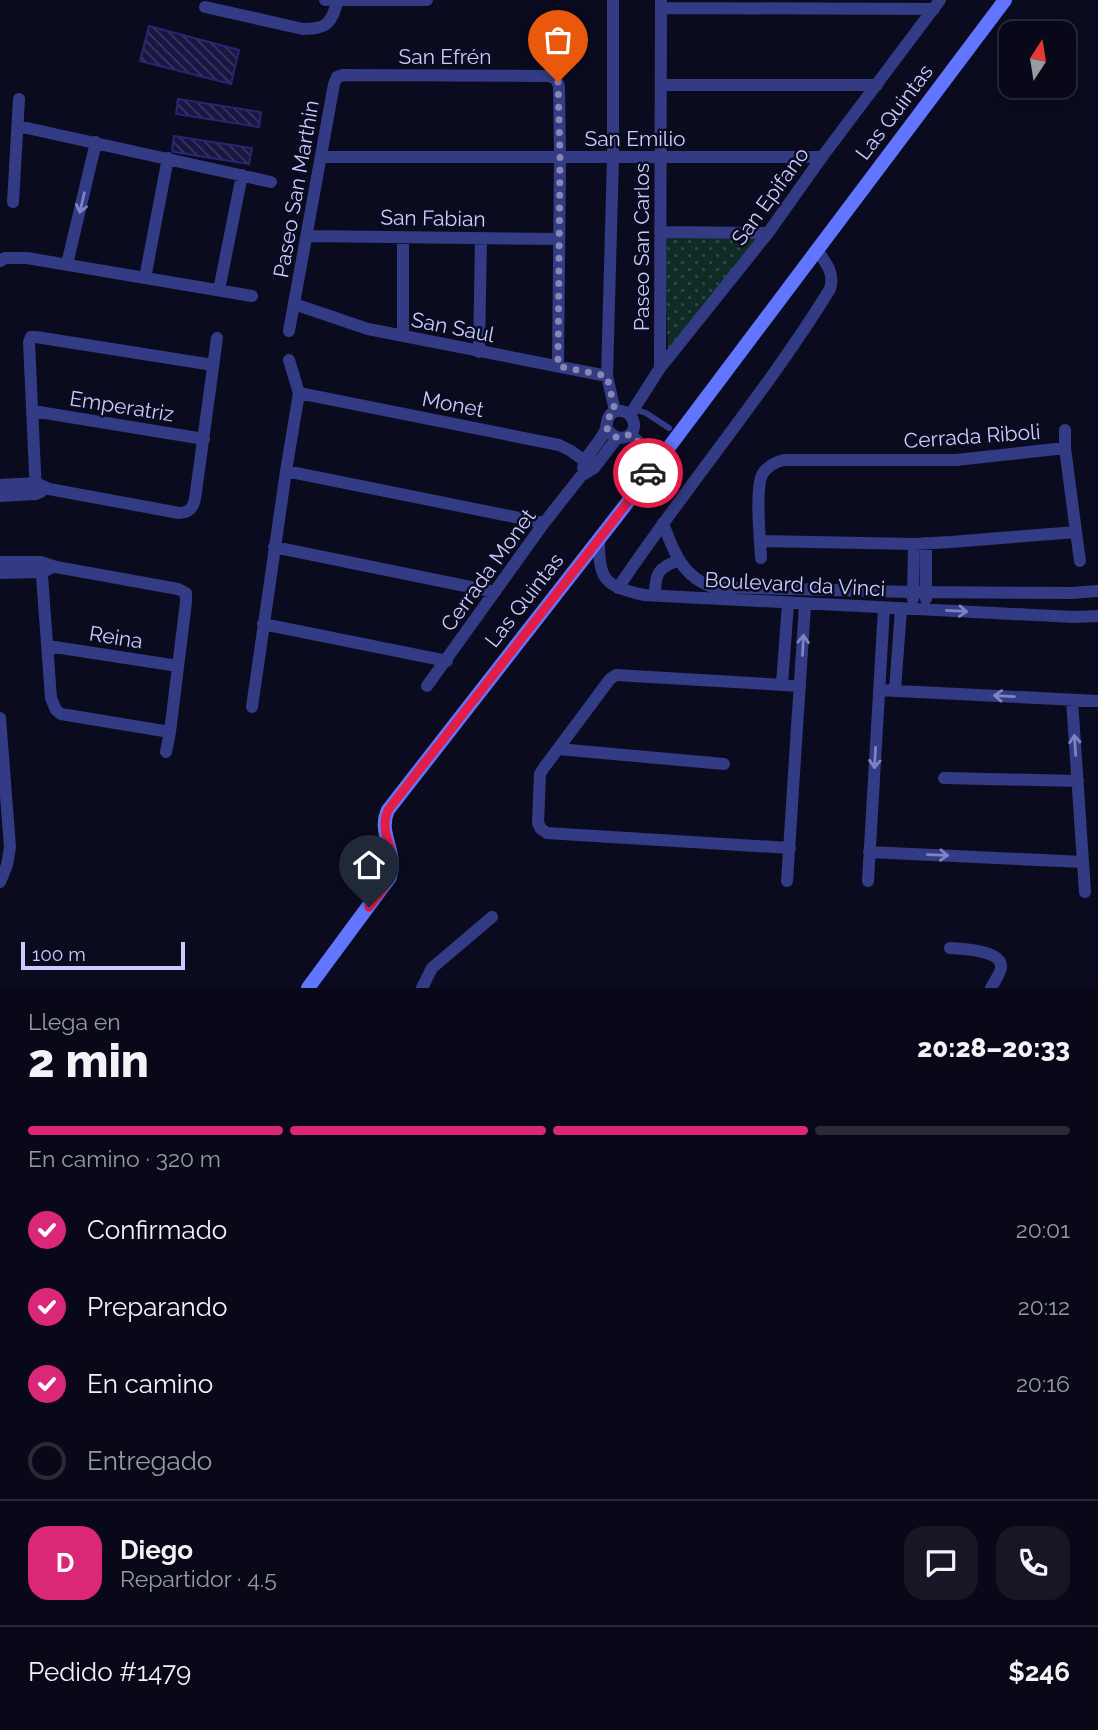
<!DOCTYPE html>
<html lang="es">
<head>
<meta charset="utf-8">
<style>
  :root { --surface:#080818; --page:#161625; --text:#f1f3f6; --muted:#989aa2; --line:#292937; --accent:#db2777 }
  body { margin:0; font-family:Raleway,sans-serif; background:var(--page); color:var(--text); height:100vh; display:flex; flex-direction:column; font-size:26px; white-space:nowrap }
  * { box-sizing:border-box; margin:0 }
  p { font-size:23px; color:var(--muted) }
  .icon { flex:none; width:38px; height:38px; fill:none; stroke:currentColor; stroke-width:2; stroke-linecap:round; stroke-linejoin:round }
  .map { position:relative; height:988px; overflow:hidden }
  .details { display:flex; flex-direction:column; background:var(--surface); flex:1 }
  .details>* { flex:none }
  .needle { width:46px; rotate:12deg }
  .controls { position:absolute; left:999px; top:21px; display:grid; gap:14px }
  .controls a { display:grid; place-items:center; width:77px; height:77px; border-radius:14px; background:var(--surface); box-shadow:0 4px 10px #0003,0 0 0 2px var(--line); font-size:35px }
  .scale { position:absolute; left:21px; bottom:18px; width:164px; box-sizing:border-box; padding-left:7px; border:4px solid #caccff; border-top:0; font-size:19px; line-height:24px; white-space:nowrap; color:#caccff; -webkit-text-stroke:5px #0b0b20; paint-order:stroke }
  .pin { position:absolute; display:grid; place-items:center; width:60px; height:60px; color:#fff; margin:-72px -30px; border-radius:50% 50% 50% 0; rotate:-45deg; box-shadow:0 0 7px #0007 }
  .pin .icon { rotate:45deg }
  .courier { position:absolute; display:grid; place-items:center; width:70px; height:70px; margin:-35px; border:5px solid #e11d48; border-radius:50%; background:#fff; color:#222; box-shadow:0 2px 9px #0007 }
  .head em { font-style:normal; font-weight:800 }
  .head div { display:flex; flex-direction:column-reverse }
  .head { display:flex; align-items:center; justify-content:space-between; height:119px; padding:0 28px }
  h1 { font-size:46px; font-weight:800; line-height:52px }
  .bar { display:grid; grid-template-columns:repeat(4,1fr); gap:10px 7px; align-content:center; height:84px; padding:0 28px }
  .bar i { height:9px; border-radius:5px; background:var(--line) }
  .bar .current { background:var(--accent) }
  .bar p { grid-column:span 4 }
  .line { display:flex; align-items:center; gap:18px; padding:0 28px; border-top:2px solid var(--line) }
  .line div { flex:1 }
  .round { display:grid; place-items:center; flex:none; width:74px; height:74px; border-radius:21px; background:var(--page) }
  ol { padding:0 28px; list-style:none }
  li { display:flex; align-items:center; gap:21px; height:77px }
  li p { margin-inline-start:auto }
  li .icon { padding:7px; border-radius:50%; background:var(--accent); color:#fff; stroke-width:4 }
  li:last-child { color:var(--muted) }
  li i { width:38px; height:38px; border:4px solid var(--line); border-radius:50% }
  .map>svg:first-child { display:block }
  .park { fill:url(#park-dots) }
  .building { fill:url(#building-back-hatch); stroke:#292671; stroke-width:2 }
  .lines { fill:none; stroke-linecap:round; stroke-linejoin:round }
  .lane { stroke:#323b83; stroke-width:6 }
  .street { stroke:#323b83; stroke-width:12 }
  .secondary { stroke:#6175ff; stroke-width:14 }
  .oneway { stroke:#7e84c1 }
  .done { stroke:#8788b1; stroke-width:7; stroke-dasharray:0 12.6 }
  .route { stroke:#e11d48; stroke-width:9 }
  .labels { text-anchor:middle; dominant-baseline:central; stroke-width:5; stroke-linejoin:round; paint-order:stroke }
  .street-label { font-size:21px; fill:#caccff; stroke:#0b0b20 }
</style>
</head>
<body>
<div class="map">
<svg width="1098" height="988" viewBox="0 0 1098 988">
  <defs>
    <pattern id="park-dots" width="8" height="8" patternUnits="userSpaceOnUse" patternTransform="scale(1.75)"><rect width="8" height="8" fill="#0e2b25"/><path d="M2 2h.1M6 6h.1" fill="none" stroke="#304946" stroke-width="1.8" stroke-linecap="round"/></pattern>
    <pattern id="building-back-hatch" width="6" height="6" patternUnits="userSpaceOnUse" patternTransform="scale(1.75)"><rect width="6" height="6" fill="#181643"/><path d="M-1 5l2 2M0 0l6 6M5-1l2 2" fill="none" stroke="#38375f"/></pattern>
  </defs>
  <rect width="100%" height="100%" fill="#0b0b20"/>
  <path class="park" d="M663,236L761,238L671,352L668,347Z"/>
  <path class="building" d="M149,26L239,50L231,84L140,61Z
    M178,99L261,112L259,127L176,114Z
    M174,136L252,148L249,164L174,152L172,150Z"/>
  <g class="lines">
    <path class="lane" d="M634,409L646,413L669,428"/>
    <path class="street" d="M325,0H427
      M613,0V157L607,376L615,411
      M205,7L303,29C328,29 331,23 338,0
      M661,8L934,9
      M661,85H877
      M18,126L271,182
      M321,157H822
      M13,202L19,99
      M660,232L768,233
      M307,236L559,239
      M403,237V336
      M0,261L5,258H27L252,296
      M67,264L96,142
      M145,278L168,158
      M219,290L242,175
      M294,304L368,329L607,376
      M289,331L334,84L337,77L343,75L549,76L556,79L559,86L560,157L558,366
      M479,352L481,238
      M660,368L661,0
      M299,393L559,445L571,451L594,468
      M33,411L204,439
      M630,415L660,368L768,233L822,157L940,0
      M1065,430V448
      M630,434L658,460
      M583,468C586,453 599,444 605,431C607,426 606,420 610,415C616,408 629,410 633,420C639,437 617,445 607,429
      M286,471L544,523
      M0,485L36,483L49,489L179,513C189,513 193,508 195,499L217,338
      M36,494L29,342L31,337H36L213,365
      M0,496L36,494L41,492
      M663,523C673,550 682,577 713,587L913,592L1071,593L1098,591
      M1076,532L1080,561
      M599,539C599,579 603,586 644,595L1074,617L1098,616
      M760,541L914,544L951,542L1076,532L1065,448L956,460H784C775,462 767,466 762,475C755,490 760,539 761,558
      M274,547L495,592
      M0,562H41L56,567L178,589L186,593V602L170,732L61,714L56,710L51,698L41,562
      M0,573L42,572L49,569
      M618,588C686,486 766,393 830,289C835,273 826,263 817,250
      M655,595C655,573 658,568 679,560
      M913,599L914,544
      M926,599V543
      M263,624L447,661
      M48,646L178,666
      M782,684L788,604
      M427,686L544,523L581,476L594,468L617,438
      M879,690L1098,701
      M895,690L901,609
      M1072,700L1085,892
      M252,707L286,471L299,393L289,360
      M0,718L10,847L7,865L0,882
      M558,749L724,764
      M166,752L170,732
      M944,778L1078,781
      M790,848L547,833L541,829L538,823L540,774L543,769L610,679L616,675L800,686
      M869,852L1083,862
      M787,881L805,605
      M868,881L884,608
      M950,948C962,949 1002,950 1001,967C1001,973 994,982 991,988
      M422,988L432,968L492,917"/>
    <path class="secondary" d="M308,988L390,877C398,851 377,834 388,810L624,507L1005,0"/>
  </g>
  <defs><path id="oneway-shaft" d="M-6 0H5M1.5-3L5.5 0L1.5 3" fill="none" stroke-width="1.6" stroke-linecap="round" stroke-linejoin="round" transform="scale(1.75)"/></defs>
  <g class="oneway">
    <use href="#oneway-shaft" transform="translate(82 203) rotate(103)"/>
    <use href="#oneway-shaft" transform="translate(957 611) rotate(3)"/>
    <use href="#oneway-shaft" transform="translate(803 645) rotate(-87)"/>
    <use href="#oneway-shaft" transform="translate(1004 696) rotate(-177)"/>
    <use href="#oneway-shaft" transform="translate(1075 745) rotate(-94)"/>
    <use href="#oneway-shaft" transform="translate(875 758) rotate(93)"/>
    <use href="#oneway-shaft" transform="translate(938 855) rotate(2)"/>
  </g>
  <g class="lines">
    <path class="done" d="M558,82L560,157L558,366L607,376L615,411C597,424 611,446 630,434L658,460L648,473"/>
    <path class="route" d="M369,907C377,896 390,883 392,869C396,848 378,833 388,810L624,507L648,473"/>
  </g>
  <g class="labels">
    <g class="street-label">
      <text x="445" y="56">San Efrén</text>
      <text transform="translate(894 112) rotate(-53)">Las Quintas</text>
      <text x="635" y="138">San Emilio</text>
      <text transform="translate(296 189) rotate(-80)">Paseo San Marthin</text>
      <text transform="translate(770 196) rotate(-54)">San Epifano</text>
      <text transform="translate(433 218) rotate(1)">San Fabian</text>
      <text transform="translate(641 247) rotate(-90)">Paseo San Carlos</text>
      <text transform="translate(453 327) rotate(11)">San Saul</text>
      <text transform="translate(453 404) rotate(11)">Monet</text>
      <text transform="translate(122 406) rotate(9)">Emperatriz</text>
      <text transform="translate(972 436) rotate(-4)">Cerrada Riboli</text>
      <text transform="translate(488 570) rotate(-54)">Cerrada Monet</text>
      <text transform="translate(795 584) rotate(3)">Boulevard da Vinci</text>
      <text transform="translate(524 600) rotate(-52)">Las Quintas</text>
      <text transform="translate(116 637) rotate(9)">Reina</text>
    </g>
  </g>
</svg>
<div class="controls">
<a><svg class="needle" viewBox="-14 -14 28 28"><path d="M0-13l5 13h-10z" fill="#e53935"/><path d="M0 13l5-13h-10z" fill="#989aa2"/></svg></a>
</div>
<div class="scale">100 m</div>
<div class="pin" style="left:558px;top:82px;background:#ea580c"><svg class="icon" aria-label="bag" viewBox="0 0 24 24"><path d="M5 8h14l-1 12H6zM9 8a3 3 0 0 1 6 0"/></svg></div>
<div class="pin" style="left:369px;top:907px;background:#1f2937"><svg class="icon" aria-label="home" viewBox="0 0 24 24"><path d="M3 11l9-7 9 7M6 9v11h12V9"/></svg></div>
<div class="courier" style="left:648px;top:473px"><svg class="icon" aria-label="car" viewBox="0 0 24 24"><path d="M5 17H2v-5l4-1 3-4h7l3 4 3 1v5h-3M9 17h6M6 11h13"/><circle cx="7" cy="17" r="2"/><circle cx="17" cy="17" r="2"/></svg></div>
</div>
<section class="details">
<div class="head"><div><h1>2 min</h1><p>Llega en</p></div><em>20:28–20:33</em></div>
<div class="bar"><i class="current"></i><i class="current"></i><i class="current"></i><i></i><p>En camino · 320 m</p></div>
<ol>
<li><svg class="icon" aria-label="check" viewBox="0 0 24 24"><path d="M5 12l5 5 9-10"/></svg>Confirmado<p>20:01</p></li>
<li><svg class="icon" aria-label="check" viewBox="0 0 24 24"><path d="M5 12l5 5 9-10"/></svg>Preparando<p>20:12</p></li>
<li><svg class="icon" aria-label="check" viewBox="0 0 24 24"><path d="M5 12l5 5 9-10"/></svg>En camino<p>20:16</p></li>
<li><i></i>Entregado</li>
</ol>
<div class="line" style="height:126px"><b class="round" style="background:var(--accent);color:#fff">D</b><div><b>Diego</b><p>Repartidor · 4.5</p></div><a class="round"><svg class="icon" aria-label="chat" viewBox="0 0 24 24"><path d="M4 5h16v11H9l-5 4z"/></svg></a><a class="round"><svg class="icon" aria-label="phone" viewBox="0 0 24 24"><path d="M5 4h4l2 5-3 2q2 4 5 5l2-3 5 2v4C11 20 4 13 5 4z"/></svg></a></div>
<div class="line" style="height:91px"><div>Pedido #1479</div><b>$246</b></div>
</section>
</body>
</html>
